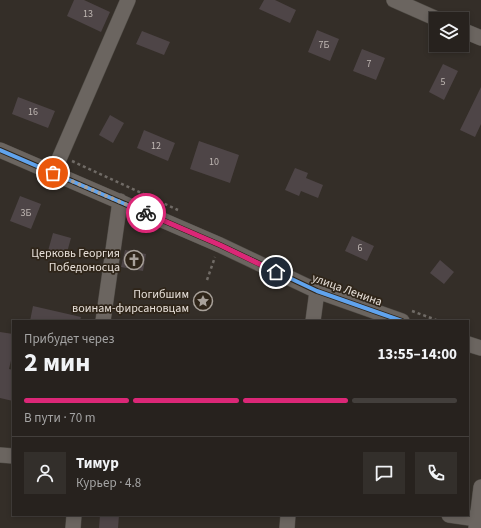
<!DOCTYPE html>
<html lang="ru">
<head>
<meta charset="utf-8">
<style>
  :root { --surface:#27221e; --page:#332f2b; --text:#f1f3f6; --muted:#a4a4a4; --line:#433f3c; --accent:#db2777 }
  body { margin:0; font-family:"Source Sans 3",sans-serif; background:var(--page); color:var(--text); height:100vh; display:flex; flex-direction:column; font-size:15px; white-space:nowrap }
  * { box-sizing:border-box; margin:0 }
  p { font-size:13px; color:var(--muted) }
  .icon { flex:none; width:22px; height:22px; fill:none; stroke:currentColor; stroke-width:2; stroke-linecap:round; stroke-linejoin:round }
  .map { position:relative; flex:1; overflow:hidden }
  .side { position:absolute; left:12px; top:320px; width:457px; height:196px; display:flex; flex-direction:column; background:var(--surface); border-radius:0px; box-shadow:0 2px 6px #0003,0 0 0 1px var(--line) }
  .side>* { flex:none }
  .controls { position:absolute; left:429px; top:12px; display:grid; gap:8px }
  .controls a { display:grid; place-items:center; width:40px; height:40px; border-radius:0px; background:var(--surface); box-shadow:0 2px 6px #0003,0 0 0 1px var(--line); font-size:20px }
  .pin { position:absolute; display:grid; place-items:center; width:34px; height:34px; color:#fff; margin:-17px; border:2px solid #fff; border-radius:50%; box-shadow:0 1px 4px #0007 }
  .courier { position:absolute; display:grid; place-items:center; width:40px; height:40px; margin:-20px; border:3px solid #db2777; border-radius:50%; background:#fff; color:#222; box-shadow:0 1px 5px #0007 }
  .headline em { font-style:normal; font-weight:700 }
  .headline div { display:flex; flex-direction:column-reverse }
  .headline { display:flex; align-items:center; justify-content:space-between; height:68px; padding:0 12px }
  h1 { font-size:26px; font-weight:700; line-height:30px }
  .bar { display:grid; grid-template-columns:repeat(4,1fr); gap:6px 4px; align-content:center; height:48px; padding:0 12px }
  .bar i { height:5px; border-radius:3px; background:var(--line) }
  .bar .active { background:var(--accent) }
  .bar p { grid-column:span 4 }
  .line { display:flex; align-items:center; gap:10px; padding:0 12px; border-top:1px solid var(--line) }
  .line div { flex:1 }
  .round { display:grid; place-items:center; flex:none; width:42px; height:42px; border-radius:0px; background:var(--page) }
  .map>svg:first-child { display:block }
  .building { fill:#4e4547 }
  .lines { fill:none; stroke-linecap:round; stroke-linejoin:round }
  .minor-casing { stroke:#4f4b45; stroke-width:16 }
  .path { stroke:#706b66; stroke-width:2.5; stroke-dasharray:3 3; stroke-linecap:butt }
  .minor { stroke:#6b6560; stroke-width:15 }
  .cycleway-casing { stroke:#2f2519; stroke-width:6 }
  .cycleway { stroke:#60a3ed; stroke-width:4 }
  .done { stroke:#a8a19a; stroke-width:4; stroke-dasharray:0 7.2 }
  .route { stroke:#db2777; stroke-width:5 }
  .labels { text-anchor:middle; dominant-baseline:central; stroke-width:3.5; stroke-linejoin:round; paint-order:stroke }
  .number-label { font-size:10px; fill:#c0b8b4 }
  .poi-label { font-size:12px; fill:#e6dfd8; stroke:#2f2519; text-anchor:end }
  .street-label { font-size:12px; fill:#e6dfd8; stroke:#2f2519 }
</style>
</head>
<body>
<div class="map">
<svg width="481" height="528" viewBox="0 0 481 528">
  <rect width="100%" height="100%" fill="#342e28"/>
  <path class="building" d="M74,0H84L110,12L101,32L67,16Z
    M264,0H275L296,10L290,23L259,9Z
    M317,30L339,39L330,61L308,52Z
    M142,31L170,42L164,55L136,44Z
    M362,49L385,58L376,80L353,71Z
    M443,64L458,71L444,100L429,92Z
    M481,87V124L475,137L460,130Z
    M18,97L55,111L48,128L12,114Z
    M110,115L124,123L113,143L99,135Z
    M144,130L175,143L168,161L137,148Z
    M199,141L239,155L230,183L190,169Z
    M295,168L308,173L306,178L323,185L318,198L301,191L299,196L285,190Z
    M20,196L41,204L31,229L10,221Z
    M53,233L71,238L66,256L48,251Z
    M352,236L374,246L367,261L345,251Z
    M125,250L146,254L143,271L121,267Z
    M440,260L454,272L444,284L430,273Z
    M33,306L81,317L80,321H30Z
    M0,332L13,334V352L9,369L13,370V401L0,398Z
    M100,515H119L118,528H99Z"/>
  <g class="lines">
    <g class="minor-casing">
      <path id="minor" d="M394,0L437,19
        M462,30L481,38
        M0,150L220,245L317,291L402,321
        M53,173L128,0
        M103,321L120,201
        M313,321L317,291
        M468,344L481,348
        M0,455L13,456
        M449,515L477,519
        M73,528L74,515
        M287,528L288,515
        M476,528L481,487"/>
    </g>
    <path class="path" d="M72,161L178,210
      M207,280L215,257
      M412,311L439,321"/>
    <use href="#minor" class="minor"/>
    <g class="cycleway-casing">
      <path id="cycleway" d="M0,150L220,245L317,291L402,321"/>
    </g>
    <use href="#cycleway" class="cycleway"/>
  </g>
  <g class="lines">
    <path class="done" d="M53,173L146,213"/>
    <path class="route" d="M146,213L220,245L276,272"/>
  </g>
  <defs>
    <g id="church-ring" transform="scale(1)"><circle r="9.5" fill="#2f2519" stroke="#a8a19a" stroke-width="1.5"/><path d="M-1.2-6h2.4v3.5h3.3v2.4h-3.3V6h-2.4V-.1h-3.3v-2.4h3.3Z" fill="#a8a19a"/></g>
    <g id="sight-ring" transform="scale(1)"><circle r="9.5" fill="#2f2519" stroke="#a8a19a" stroke-width="1.5"/><path d="M0-6L1.8-2.2L6-1.7L2.9 1.2L3.7 5.4L0 3.3L-3.7 5.4L-2.9 1.2L-6-1.7L-1.8-2.2Z" fill="#a8a19a"/></g>
  </defs>
  <g fill-rule="evenodd">
    <use href="#church-ring" x="134" y="260"/>
    <use href="#sight-ring" x="203" y="301"/>
  </g>
  <g class="labels">
    <g class="number-label">
      <text x="88" y="14">13</text>
      <text x="324" y="45">7Б</text>
      <text x="369" y="64">7</text>
      <text x="443" y="82">5</text>
      <text x="33" y="112">16</text>
      <text x="156" y="146">12</text>
      <text x="214" y="162">10</text>
      <text x="26" y="213">3Б</text>
      <text x="360" y="248">6</text>
    </g>
    <g class="poi-label">
      <text x="120" y="253">Церковь Георгия<tspan x="120" dy="14">Победоносца</tspan></text>
      <text x="189" y="294">Погибшим<tspan x="189" dy="14">воинам-фирсановцам</tspan></text>
    </g>
    <g class="street-label">
      <text transform="translate(347 290) rotate(20)">улица Ленина</text>
    </g>
  </g>
</svg>
<div class="controls">
<a><svg class="icon" aria-label="layers" viewBox="0 0 24 24"><path d="M12 4l9 5-9 5-9-5zM3 14l9 5 9-5"/></svg></a>
</div>
<div class="pin" style="left:53px;top:173px;background:#ea580c"><svg class="icon" aria-label="bag" viewBox="0 0 24 24"><path d="M5 8h14l-1 12H6zM9 8a3 3 0 0 1 6 0"/></svg></div>
<div class="pin" style="left:276px;top:272px;background:#1f2937"><svg class="icon" aria-label="home" viewBox="0 0 24 24"><path d="M3 11l9-7 9 7M6 9v11h12V9"/></svg></div>
<div class="courier" style="left:146px;top:213px"><svg class="icon" aria-label="bike" viewBox="0 0 24 24"><circle cx="6" cy="16" r="4"/><circle cx="18" cy="16" r="4"/><path d="M6 16l4-8h5l3 8M10 8l3 8H6M13 5h3"/></svg></div>
<section class="side">
<div class="headline"><div><h1>2 мин</h1><p>Прибудет через</p></div><em>13:55–14:00</em></div>
<div class="bar"><i class="active"></i><i class="active"></i><i class="active"></i><i></i><p>В пути · 70 m</p></div>
<div class="line" style="height:72px"><a class="round"><svg class="icon" aria-label="person" viewBox="0 0 24 24"><circle cx="12" cy="8" r="4"/><path d="M4 21q1-7 8-7t8 7"/></svg></a><div><b>Тимур</b><p>Курьер · 4.8</p></div><a class="round"><svg class="icon" aria-label="chat" viewBox="0 0 24 24"><path d="M4 5h16v11H9l-5 4z"/></svg></a><a class="round"><svg class="icon" aria-label="phone" viewBox="0 0 24 24"><path d="M5 4h4l2 5-3 2q2 4 5 5l2-3 5 2v4C11 20 4 13 5 4z"/></svg></a></div>
</section>
</div>
</body>
</html>
